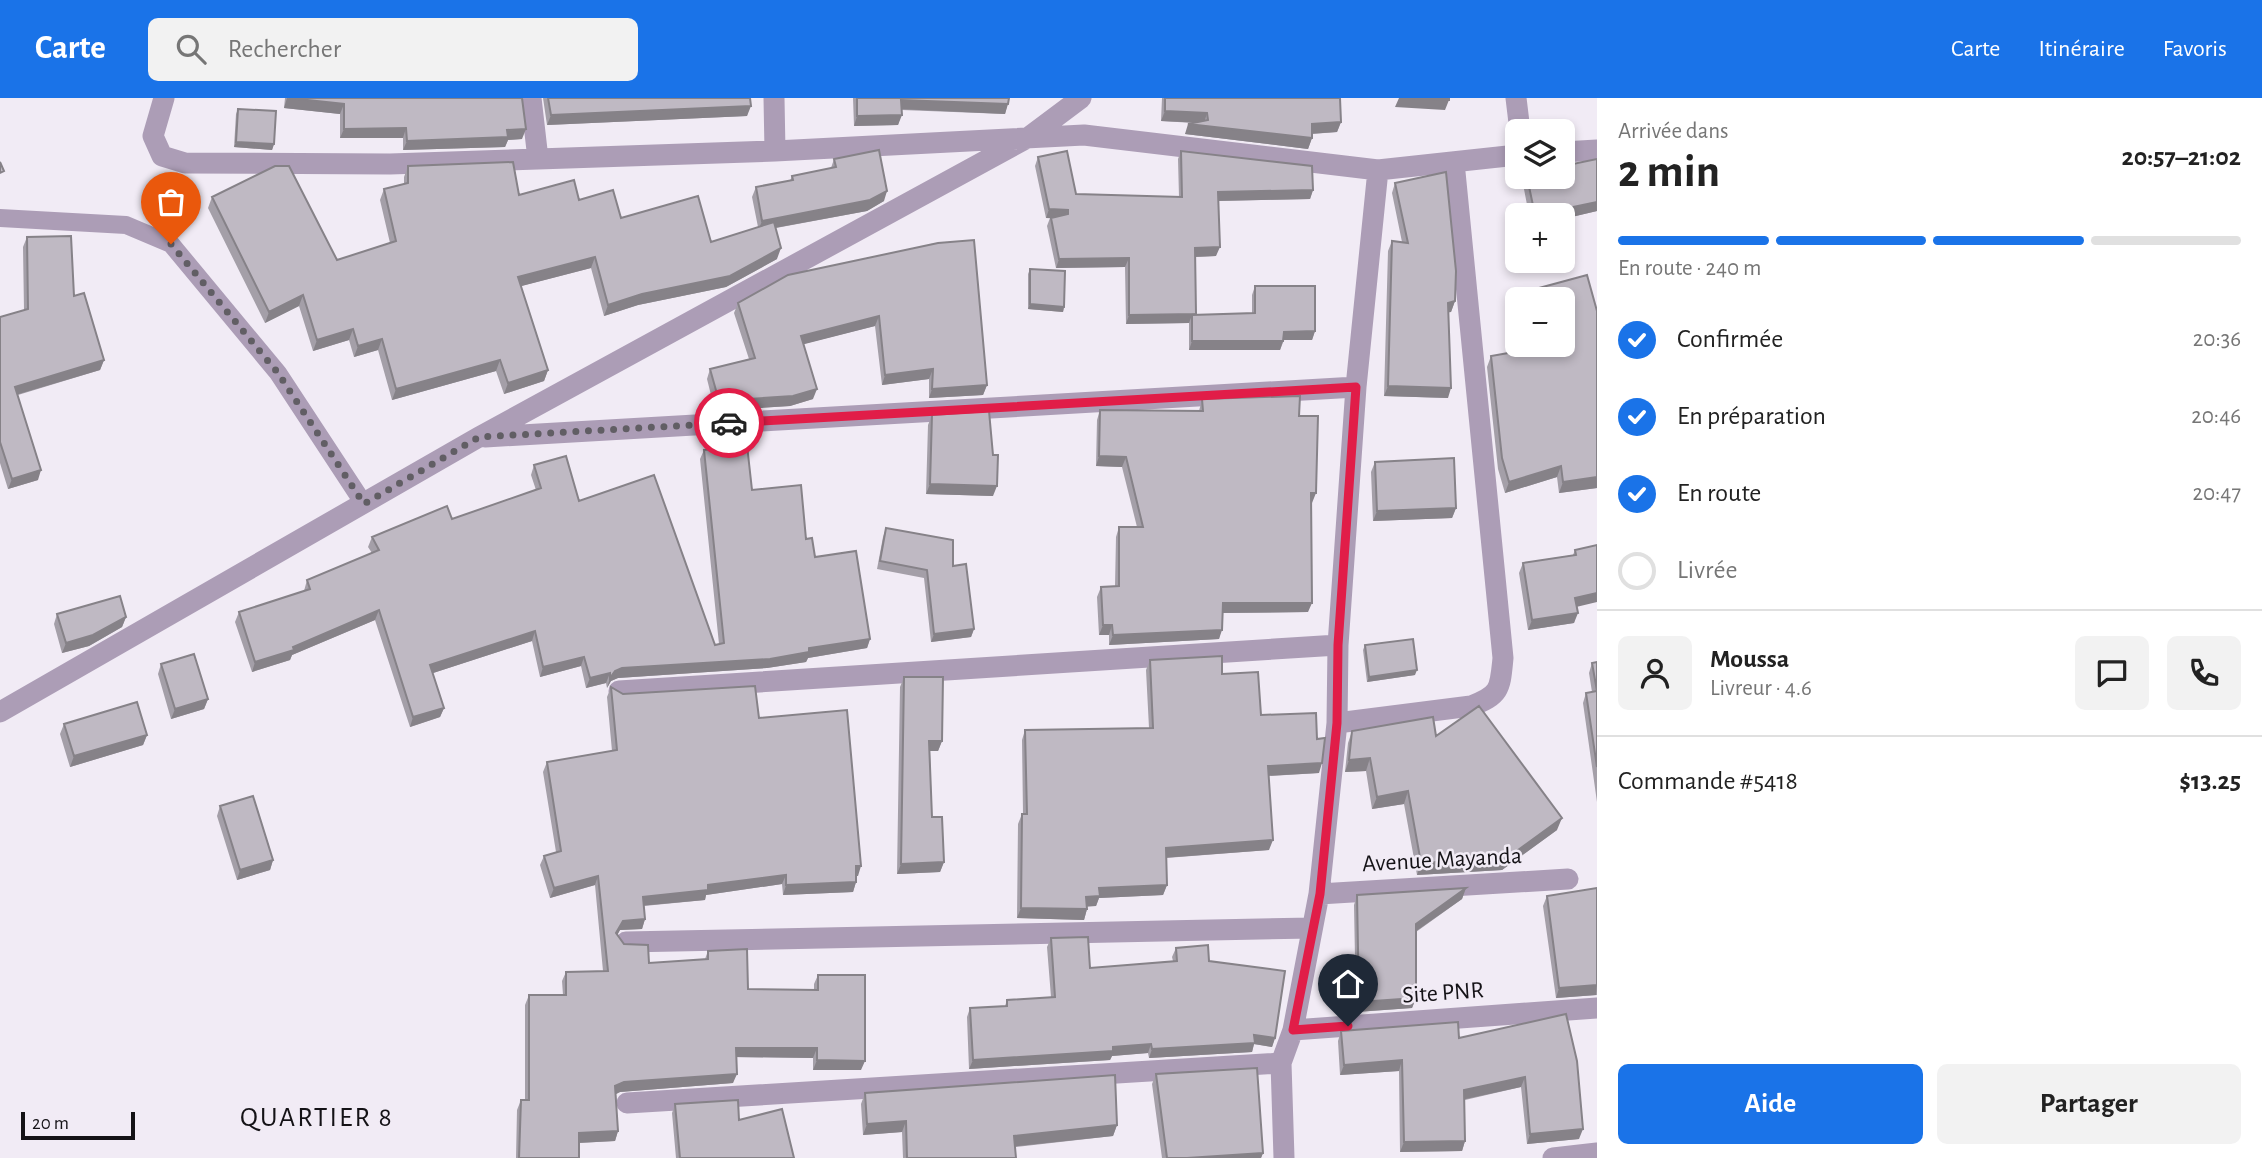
<!DOCTYPE html>
<html lang="fr">
<head>
<meta charset="utf-8">
<style>
  :root { --surface:#fff; --page:#f2f2f2; --text:#222; --muted:#767676; --line:#e0e0e0; --accent:#1a73e8 }
  body { margin:0; font-family:"Alegreya Sans",sans-serif; background:var(--page); color:var(--text); height:100vh; display:flex; flex-direction:column; font-size:26px; white-space:nowrap }
  * { box-sizing:border-box; margin:0 }
  p { font-size:23px; color:var(--muted) }
  .icon { flex:none; width:38px; height:38px; fill:none; stroke:currentColor; stroke-width:2; stroke-linecap:round; stroke-linejoin:round }
  .map { position:relative; flex:1; overflow:hidden }
  .details { display:flex; flex-direction:column; background:var(--surface); width:665px }
  .details>* { flex:none }
  .tools { position:absolute; left:1505px; top:21px; display:grid; gap:14px }
  .tools a { display:grid; place-items:center; width:70px; height:70px; border-radius:10px; background:var(--surface); box-shadow:0 4px 10px #0003; font-size:35px }
  .scale { position:absolute; left:21px; bottom:18px; width:114px; box-sizing:border-box; padding-left:7px; border:4px solid #141216; border-top:0; font-size:19px; line-height:24px; white-space:nowrap; color:#141216; -webkit-text-stroke:5px #f1ebf5; paint-order:stroke }
  .pin { position:absolute; display:grid; place-items:center; width:60px; height:60px; color:#fff; margin:-72px -30px; border-radius:50% 50% 50% 0; rotate:-45deg; box-shadow:0 0 7px #0007 }
  .pin .icon { rotate:45deg }
  .courier { position:absolute; display:grid; place-items:center; width:70px; height:70px; margin:-35px; border:5px solid #e11d48; border-radius:50%; background:#fff; color:#222; box-shadow:0 2px 9px #0007 }
  .head em { font-style:normal; font-weight:700 }
  .head div { display:flex; flex-direction:column-reverse }
  .head { display:flex; align-items:center; justify-content:space-between; height:119px; padding:0 21px }
  h1 { font-size:46px; font-weight:700; line-height:52px }
  .bar { display:grid; grid-template-columns:repeat(4,1fr); gap:10px 7px; align-content:center; height:84px; padding:0 21px }
  .bar i { height:9px; border-radius:5px; background:var(--line) }
  .bar .selected { background:var(--accent) }
  .bar p { grid-column:span 4 }
  .line { display:flex; align-items:center; gap:18px; padding:0 21px; border-top:2px solid var(--line) }
  .line div { flex:1 }
  .round { display:grid; place-items:center; flex:none; width:74px; height:74px; border-radius:10px; background:var(--page) }
  ol { padding:0 21px; list-style:none }
  li { display:flex; align-items:center; gap:21px; height:77px }
  li p { margin-inline-start:auto }
  li .icon { padding:7px; border-radius:50%; background:var(--accent); color:#fff; stroke-width:4 }
  li:last-child { color:var(--muted) }
  li i { width:38px; height:38px; border:4px solid var(--line); border-radius:50% }
  .button { display:flex; gap:14px; margin-top:auto; padding:14px 21px }
  .button a { flex:1; height:80px; border-radius:10px; background:var(--accent); color:#fff; font-size:28px; font-weight:700; line-height:80px; text-align:center }
  .button a+a { background:var(--page); color:var(--text) }
  header { display:flex; align-items:center; gap:42px; box-sizing:border-box; height:98px; padding:0 35px; background:var(--accent); color:#fff }
  header strong { font-size:33px }
  nav { display:flex; gap:38px; margin-inline-start:auto; font-size:24px }
  .search { width:490px; height:63px; background:var(--page); display:flex; align-items:center; gap:18px; box-sizing:border-box; padding:0 24px; border-radius:10px; color:var(--muted); font-size:26px }
  main { display:flex; flex:1; min-height:0 }
  .map>svg:first-child { display:block }
  .lines { fill:none; stroke-linecap:round; stroke-linejoin:round }
  .lane { stroke:#ac9db6; stroke-width:18 }
  .street { stroke:#ac9db6; stroke-width:21 }
  .wall { fill:#a49fa8 }
  .shaded-wall { fill:#868288 }
  .building { fill:#bfb9c3; stroke:#868288; stroke-width:2 }
  .done { stroke:#615e64; stroke-width:7; stroke-dasharray:0 12.6 }
  .route { stroke:#e11d48; stroke-width:9 }
  .labels { text-anchor:middle; dominant-baseline:central; stroke-width:5; stroke-linejoin:round; paint-order:stroke }
  .street-label { font-size:24px; fill:#141216; stroke:#f1ebf5 }
  .quarter-label { font-size:28px; letter-spacing:2px; fill:#141216; stroke:#f1ebf5 }
</style>
</head>
<body>
<header>
<strong>Carte</strong>
<div class="search"><svg class="icon" aria-label="search" viewBox="0 0 24 24"><circle cx="10" cy="10" r="6"/><path d="M15 15l6 6"/></svg>Rechercher</div>
<nav><a>Carte</a><a>Itinéraire</a><a>Favoris</a></nav>
</header>
<main>
<div class="map">
<svg width="1597" height="1060" viewBox="0 0 1597 1060">
  <rect width="100%" height="100%" fill="#f1ebf5"/>
  <g class="lines">
    <path class="lane" d="M0,120L126,127L171,146L278,275L364,406"/>
    <path class="street" d="M164,0L153,38L162,58L185,65L390,66L775,53L1084,37L1378,72L1517,57
      M531,0L538,61
      M774,0L775,53
      M1516,0L1520,33
      M1563,54L1597,52
      M485,339L1356,289
      M619,593L1338,547
      M0,614L479,339L1029,39L1081,0
      M1337,625L1471,608C1501,597 1500,590 1503,560L1454,64
      M1319,796L1568,781
      M626,844L1312,830
      M1293,932L1597,910
      M627,1005L1281,965
      M1284,1060L1281,965L1293,932L1319,796L1337,625L1338,547L1356,289L1378,72
      M1553,1060L1597,1055"/>
  </g>
  <path class="wall" d="M285,0H522V41L508,42L505,49L403,52V40H340V16L284,10Z
    M543,0H750L747,18L547,27Z
    M853,0H1009L1005,16L902,12L898,27L854,28Z
    M1162,0H1340L1341,24L1337,34L1312,36V40L1308,51L1185,36L1194,25L1161,23Z
    M238,11L274,46L272,52L234,49L236,16Z
    M1181,53L1313,92L1310,101L1219,103L1216,158L1196,159V217L1252,215V197L1255,188L1315,233L1312,242H1284L1280,252H1189V225L1126,226L1125,169L1056,170L1047,128L1050,120H1046L1035,68L1038,59L1076,96L1179,99L1178,61Z
    M834,61L884,103L867,113L776,130L777,161L726,189L638,207L604,218L591,170L521,188L548,272L544,283L504,296L496,273L392,302L378,252L354,259L349,242L313,253L299,208L265,225L208,110L212,99L337,162L390,145L380,102L384,91L404,86V79L408,68L519,97L579,102L621,120L711,144L758,129L752,99L756,89L790,83L792,78L831,70Z
    M1597,61V113L1563,121V117H1529L1523,86L1525,79H1563Z
    M1395,85L1455,203L1451,214H1449L1448,300L1384,298L1388,153L1392,143L1402,144L1392,95Z
    M27,139L74,198L104,262L100,272L18,297L38,382L8,391L0,365V219L24,212L23,149Z
    M938,145L987,287L983,297L929,300V281L882,287L875,228L803,246L813,301L790,308L715,313L707,281L710,271L749,261L734,215L738,205Z
    M1030,171L1064,209L1063,214L1028,211V176Z
    M1539,190L1597,213V390L1559,395L1557,379L1505,395L1498,371L1487,269L1491,258L1547,248V247H1563V201H1535Z
    M1202,301L1299,318L1312,405H1311L1308,514L1223,515L1219,541L1109,547V537H1099L1097,499L1101,489L1115,488L1116,439L1119,429H1137L1122,369L1096,368L1097,322L1100,312L1199,313Z
    M932,317L993,398L926,396L928,327Z
    M704,352L752,392L806,441L815,459L870,541L867,550L808,560L806,564L767,570L618,580L611,583L607,590L606,585L586,590L581,568L540,579L532,543L433,575L444,610L440,619L410,629L375,522L292,557L290,562L252,574L235,524L239,514L304,493L307,482L372,455L368,449L372,439L452,421L536,392L531,377L534,367L579,403L715,547L719,546L700,361Z
    M1375,364L1456,410L1452,420L1373,423L1371,374Z
    M886,430L953,468L974,531L971,539L931,544L924,480L877,471L883,439Z
    M1597,447L1577,509L1574,525L1528,532L1519,475L1523,465L1573,457L1575,452Z
    M57,516L126,519L122,529L89,548L62,555L54,526Z
    M1365,547L1415,577L1367,584L1363,552Z
    M1150,562L1222,576L1261,617L1319,675L1268,678L1269,752L1166,760L1167,787L1163,797L1099,800L1096,808H1087V811L1084,822L1017,820L1018,726L1022,716H1023L1022,642L1025,632L1149,630L1146,572Z
    M1597,564V704L1583,605L1586,595L1592,594L1589,575L1592,565Z
    M161,566L208,601L204,611L171,621L158,576Z
    M904,579L942,643L938,653H930L932,719L944,764L940,774L897,776L900,589Z
    M611,589L623,596L759,620L858,778H856V784L853,794L783,797L782,786L706,797L705,802L644,808L645,821L642,831L620,832L617,837L624,846L649,865L705,861L708,853L748,891L814,892V886L818,877L861,972H813V960L736,959L733,985L620,994L616,996L618,1033L615,1043L579,1045V1060H516L517,1012L521,1002H525V907L529,897H563L562,883L566,874L603,873L595,787L550,800L540,767L544,758L556,754L543,674L547,664L612,653L607,599Z
    M64,626L147,637L143,647L70,669L60,636Z
    M1352,633L1436,638L1557,732L1502,772L1417,777L1404,706L1372,711L1366,673L1345,674L1348,645Z
    M220,708L273,762L270,772L237,782L217,718Z
    M1466,790L1462,801L1416,834V900L1412,910L1356,914L1354,807L1357,797Z
    M1597,790V897L1556,900L1543,808L1547,798Z
    M1051,840L1090,870L1173,863L1172,859L1176,850L1209,863L1275,940L1272,949L1254,946L1252,954L1149,960L1148,955L1112,958L1110,962L969,971L967,919L970,910L1005,908L1007,902L1051,899L1047,849Z
    M1566,916L1579,1041L1527,1046L1521,989L1465,1002V1043L1462,1053L1400,1054L1399,973L1340,977L1338,943L1341,933L1459,940Z
    M1156,976L1263,1055L1261,1060H1162L1152,986Z
    M865,995L1117,1027L1113,1038L1015,1049L1016,1060H903L902,1034L863,1037L861,1006Z
    M675,1006L739,1022L794,1060H676L672,1015Z"/>
  <path class="shaded-wall" d="M287,0L344,6L340,16L284,10Z
    M1399,0H1411L1449,2L1445,12L1395,9Z
    M901,2L1008,6L1005,16L898,11Z
    M751,8L747,18L547,27L551,17Z
    M1165,13L1207,15L1204,25L1161,23Z
    M902,17L898,27L854,28L857,18Z
    M1341,24L1337,34L1308,36L1312,26Z
    M1188,26L1312,40L1308,51L1185,36Z
    M406,30L403,40H340L344,31Z
    M526,31L522,41L508,42L505,49L403,52L407,43Z
    M236,44L274,46L272,52L234,49Z
    M1313,92L1310,101L1215,103L1218,94Z
    M887,93L884,103L867,113L758,133L762,123Z
    M1597,104V113L1563,121V117H1535Z
    M1049,111L1068,112L1065,121L1046,120Z
    M1220,149L1216,158L1192,159L1195,150Z
    M781,150L777,161L726,189L638,207L604,218L608,207Z
    M595,159L591,170L514,190L518,179Z
    M1129,160L1125,169L1056,170L1059,161Z
    M303,197L299,208L265,225L269,214Z
    M1455,203L1451,214L1445,215L1448,205Z
    M1030,206L1064,209L1063,214L1028,211Z
    M1196,216L1192,217L1189,225L1126,226L1129,217Z
    M879,218L875,228L797,248L801,238Z
    M353,231L349,242L313,253L317,242Z
    M1315,233L1312,242H1281L1284,234Z
    M382,241L378,252L354,259L358,248Z
    M1192,243H1283L1280,252H1189Z
    M104,262L100,272L12,298L15,289Z
    M500,262L496,273L392,302L396,291Z
    M933,271L929,281L882,287L885,277Z
    M548,272L544,283L504,296L508,285Z
    M987,287L983,297L929,300L932,291Z
    M1388,288L1451,290L1448,300L1384,298Z
    M817,291L813,301L790,308L715,313L719,303Z
    M1099,358L1126,359L1122,369L1096,368Z
    M1561,368L1557,379L1505,395L1509,384Z
    M41,372L38,382L8,391L12,381Z
    M1597,379V390L1559,395L1563,384Z
    M930,386L997,388L993,398L926,396Z
    M1311,395H1316L1312,405H1307Z
    M1456,410L1452,420L1373,423L1377,413Z
    M1597,495V504L1572,510L1575,500Z
    M1223,505H1312L1308,514L1219,515Z
    M379,512L375,522L292,557L290,562L252,574L255,564Z
    M1578,515L1574,525L1528,532L1532,522Z
    M126,519L122,529L89,548L62,555L66,545Z
    M1103,527H1112L1109,537H1099Z
    M974,531L971,539L931,544L934,536Z
    M1222,532L1219,541L1109,547L1113,537Z
    M535,533L532,543L427,577L430,567Z
    M870,541L867,550L808,560L806,564L767,570L618,580L611,583L607,590L610,580L615,573L622,570L809,550Z
    M584,559L581,568L540,579L543,569Z
    M1417,572L1415,577L1367,584L1369,579Z
    M610,575L606,585L586,590L590,580Z
    M208,601L204,611L171,621L175,611Z
    M444,610L440,619L410,629L413,619Z
    M147,637L143,647L70,669L74,658Z
    M929,643H942L938,653H926Z
    M1370,660L1366,673L1345,674L1349,662Z
    M1322,665L1319,675L1264,678L1268,668Z
    M1408,693L1404,706L1372,711L1377,699Z
    M1562,720L1557,732L1502,772L1417,777L1421,765Z
    M1273,742L1269,752L1162,760L1166,750Z
    M273,762L270,772L237,782L240,772Z
    M944,764L940,774L897,776L901,766Z
    M856,768H861L858,778H852Z
    M786,777L782,786L706,797L705,802L639,808L643,799L708,787Z
    M598,778L595,787L550,800L554,790Z
    M856,784L853,794L783,797L786,787Z
    M1167,787L1163,797L1099,800L1096,808L1083,809L1086,799L1099,790Z
    M1466,790L1462,801L1412,836L1416,826Z
    M1021,810L1087,811L1084,822L1017,820Z
    M645,821L642,831L620,832L613,845L616,835L623,823Z
    M1597,887L1596,897L1556,900L1559,890Z
    M1416,900L1412,910L1356,914L1359,904Z
    M1254,937L1275,940L1272,949L1254,946L1252,954L1149,960L1152,951Z
    M1151,946L1148,955L1112,958L1110,962L969,971L973,962Z
    M736,950H817L813,960L732,959Z
    M817,962L865,963L861,972H813Z
    M1402,962L1399,973L1340,977L1344,967Z
    M737,976L733,985L620,994L612,998L615,988L624,984Z
    M1525,979L1521,989L1461,1002L1464,992Z
    M906,1023L902,1034L863,1037L867,1026Z
    M1117,1027L1113,1038L1010,1049L1014,1038Z
    M1583,1031L1579,1041L1527,1046L1530,1036Z
    M618,1033L615,1043L576,1045L579,1035Z
    M1465,1043L1462,1053L1400,1054L1404,1044Z
    M1263,1055L1261,1060H1187Z"/>
  <path class="building" d="M289,0H522L526,31L507,32L508,39L407,43L406,30L344,31V6Z
    M548,0H750L751,8L551,17Z
    M857,0H1009L1008,6L901,2L902,17L857,18Z
    M1165,0H1340L1341,24L1312,26V40L1188,26L1208,22L1207,15L1165,13Z
    M1411,0H1449V2Z
    M238,11L276,13L274,46L236,44Z
    M879,52L887,93L870,102L762,123L756,89L793,82L792,78L836,69L834,61Z
    M1067,53L1076,96L1182,99L1181,53L1312,68L1313,92L1218,94L1220,149L1195,150L1196,216L1129,217V160L1059,161L1051,120L1068,116V112L1049,111L1038,59Z
    M1597,61V104L1535,117L1527,79H1563V68Z
    M0,64L4,73L0,75Z
    M513,64L519,97L574,82L579,102L613,92L621,120L698,98L711,144L774,124L781,150L730,178L642,196L608,207L595,159L518,179L548,272L508,285L500,262L396,291L382,241L358,248L353,231L317,242L303,197L269,214L212,99L275,68H289L337,162L396,143L384,91L408,85V68Z
    M1446,74L1456,173L1455,203L1448,205L1451,290L1388,288L1392,143L1408,145L1395,85Z
    M71,138L74,198L84,195L104,262L15,289L41,372L12,381L0,344V219L28,211L27,139Z
    M974,142L987,287L932,291L933,271L885,277L879,218L801,238L817,291L793,298L719,303L710,271L755,260L738,205L788,177L938,145Z
    M1030,171L1065,173L1064,209L1030,206Z
    M1587,177L1597,213V379L1563,384L1561,368L1509,384L1502,360L1491,258L1554,247H1563V201H1542L1539,190Z
    M1255,188H1315V233L1284,234L1283,243H1192V217L1255,215Z
    M1300,298L1299,318H1318L1316,395H1311L1312,505H1223L1222,532L1113,537L1112,527H1103L1101,489L1119,488V429H1143L1126,359L1099,358L1100,312L1203,313L1202,301Z
    M989,313L993,357H998L997,388L930,386L932,317Z
    M747,347L752,392L801,387L806,441L812,440L815,459L856,453L870,541L809,550V554L770,561L622,570L615,573L610,580V575L590,580L584,559L543,569L535,533L430,567L444,610L413,619L379,512L293,549L294,552L255,564L239,514L310,491L307,482L379,452L372,439L447,408L452,421L541,390L534,367L566,358L579,403L654,377L715,547L724,545L704,352Z
    M1454,360L1456,410L1377,413L1375,364Z
    M886,430L953,442V468L966,466L974,531L934,536L927,472L880,463Z
    M1597,447V495L1575,500L1578,515L1532,522L1523,465L1576,457L1575,452Z
    M120,498L126,519L93,537L66,545L57,516Z
    M1413,541L1417,572L1369,579L1365,547Z
    M194,556L208,601L175,611L161,566Z
    M1222,558V576L1258,574L1261,617L1316,615L1317,641L1325,640L1322,665L1268,668L1273,742L1166,750L1167,787L1099,790L1100,798L1086,799L1087,811L1021,810L1022,716H1027L1025,632L1153,630L1150,562Z
    M1597,564V669L1586,595L1597,593L1592,565Z
    M904,579H943L942,643H929L932,719H942L944,764L901,766Z
    M755,588L759,620L847,612L861,768H856V784L786,787V777L708,787V792L643,799L645,821L623,823L616,835L624,846L648,847L649,865L708,861V853L747,851L748,891L818,892V877H865V963L817,962V950H736L737,976L624,984L615,988L618,1033L579,1035V1060H519L521,1002H529V897H566V874L608,873L598,778L554,790L544,758L561,753L547,664L617,652L611,589L623,596Z
    M137,604L147,637L74,658L64,626Z
    M1479,608L1562,720L1507,760L1421,765L1408,693L1377,699L1370,660L1349,662L1352,633L1433,619L1436,638Z
    M253,698L273,762L240,772L220,708Z
    M1466,790L1416,826V900L1359,904L1357,797Z
    M1597,790V887L1559,890L1547,798Z
    M1088,839L1090,870L1177,863L1176,850L1208,847L1209,863L1285,873L1275,940L1254,937L1255,945L1152,951L1151,946L1113,949V953L973,962L970,910L1007,908V902L1055,899L1051,840Z
    M1566,916L1577,963L1583,1031L1530,1036L1525,979L1464,992L1465,1043L1404,1044L1402,962L1344,967L1341,933L1458,924L1459,940Z
    M1257,970L1263,1055L1187,1060H1167L1156,976Z
    M1115,977L1117,1027L1014,1038L1016,1060H907L906,1023L867,1026L865,995Z
    M738,1002L739,1022L782,1011L794,1060H680L675,1006Z"/>
  <g class="lines">
    <path class="done" d="M171,146L278,275L364,406L479,339L729,325"/>
    <path class="route" d="M729,325L1356,289L1338,547L1337,625L1320,796L1293,932L1348,928"/>
  </g>
  <g class="labels">
    <g class="street-label">
      <text transform="translate(1442 762) rotate(-3)">Avenue Mayanda</text>
      <text transform="translate(1443 895) rotate(-4)">Site PNR</text>
    </g>
    <g class="quarter-label">
      <text x="317" y="1020">QUARTIER 8</text>
    </g>
  </g>
</svg>
<div class="tools">
<a><svg class="icon" aria-label="layers" viewBox="0 0 24 24"><path d="M12 4l9 5-9 5-9-5zM3 14l9 5 9-5"/></svg></a>
<a>+</a>
<a>−</a>
</div>
<div class="scale">20 m</div>
<div class="pin" style="left:171px;top:146px;background:#ea580c"><svg class="icon" aria-label="bag" viewBox="0 0 24 24"><path d="M5 8h14l-1 12H6zM9 8a3 3 0 0 1 6 0"/></svg></div>
<div class="pin" style="left:1348px;top:928px;background:#1f2937"><svg class="icon" aria-label="home" viewBox="0 0 24 24"><path d="M3 11l9-7 9 7M6 9v11h12V9"/></svg></div>
<div class="courier" style="left:729px;top:325px"><svg class="icon" aria-label="car" viewBox="0 0 24 24"><path d="M5 17H2v-5l4-1 3-4h7l3 4 3 1v5h-3M9 17h6M6 11h13"/><circle cx="7" cy="17" r="2"/><circle cx="17" cy="17" r="2"/></svg></div>
</div>
<section class="details">
<div class="head"><div><h1>2 min</h1><p>Arrivée dans</p></div><em>20:57–21:02</em></div>
<div class="bar"><i class="selected"></i><i class="selected"></i><i class="selected"></i><i></i><p>En route · 240 m</p></div>
<ol>
<li><svg class="icon" aria-label="check" viewBox="0 0 24 24"><path d="M5 12l5 5 9-10"/></svg>Confirmée<p>20:36</p></li>
<li><svg class="icon" aria-label="check" viewBox="0 0 24 24"><path d="M5 12l5 5 9-10"/></svg>En préparation<p>20:46</p></li>
<li><svg class="icon" aria-label="check" viewBox="0 0 24 24"><path d="M5 12l5 5 9-10"/></svg>En route<p>20:47</p></li>
<li><i></i>Livrée</li>
</ol>
<div class="line" style="height:126px"><a class="round"><svg class="icon" aria-label="person" viewBox="0 0 24 24"><circle cx="12" cy="8" r="4"/><path d="M4 21q1-7 8-7t8 7"/></svg></a><div><b>Moussa</b><p>Livreur · 4.6</p></div><a class="round"><svg class="icon" aria-label="chat" viewBox="0 0 24 24"><path d="M4 5h16v11H9l-5 4z"/></svg></a><a class="round"><svg class="icon" aria-label="phone" viewBox="0 0 24 24"><path d="M5 4h4l2 5-3 2q2 4 5 5l2-3 5 2v4C11 20 4 13 5 4z"/></svg></a></div>
<div class="line" style="height:91px"><div>Commande #5418</div><b>$13.25</b></div>
<div class="button"><a>Aide</a><a>Partager</a></div>
</section>
</main>
</body>
</html>
